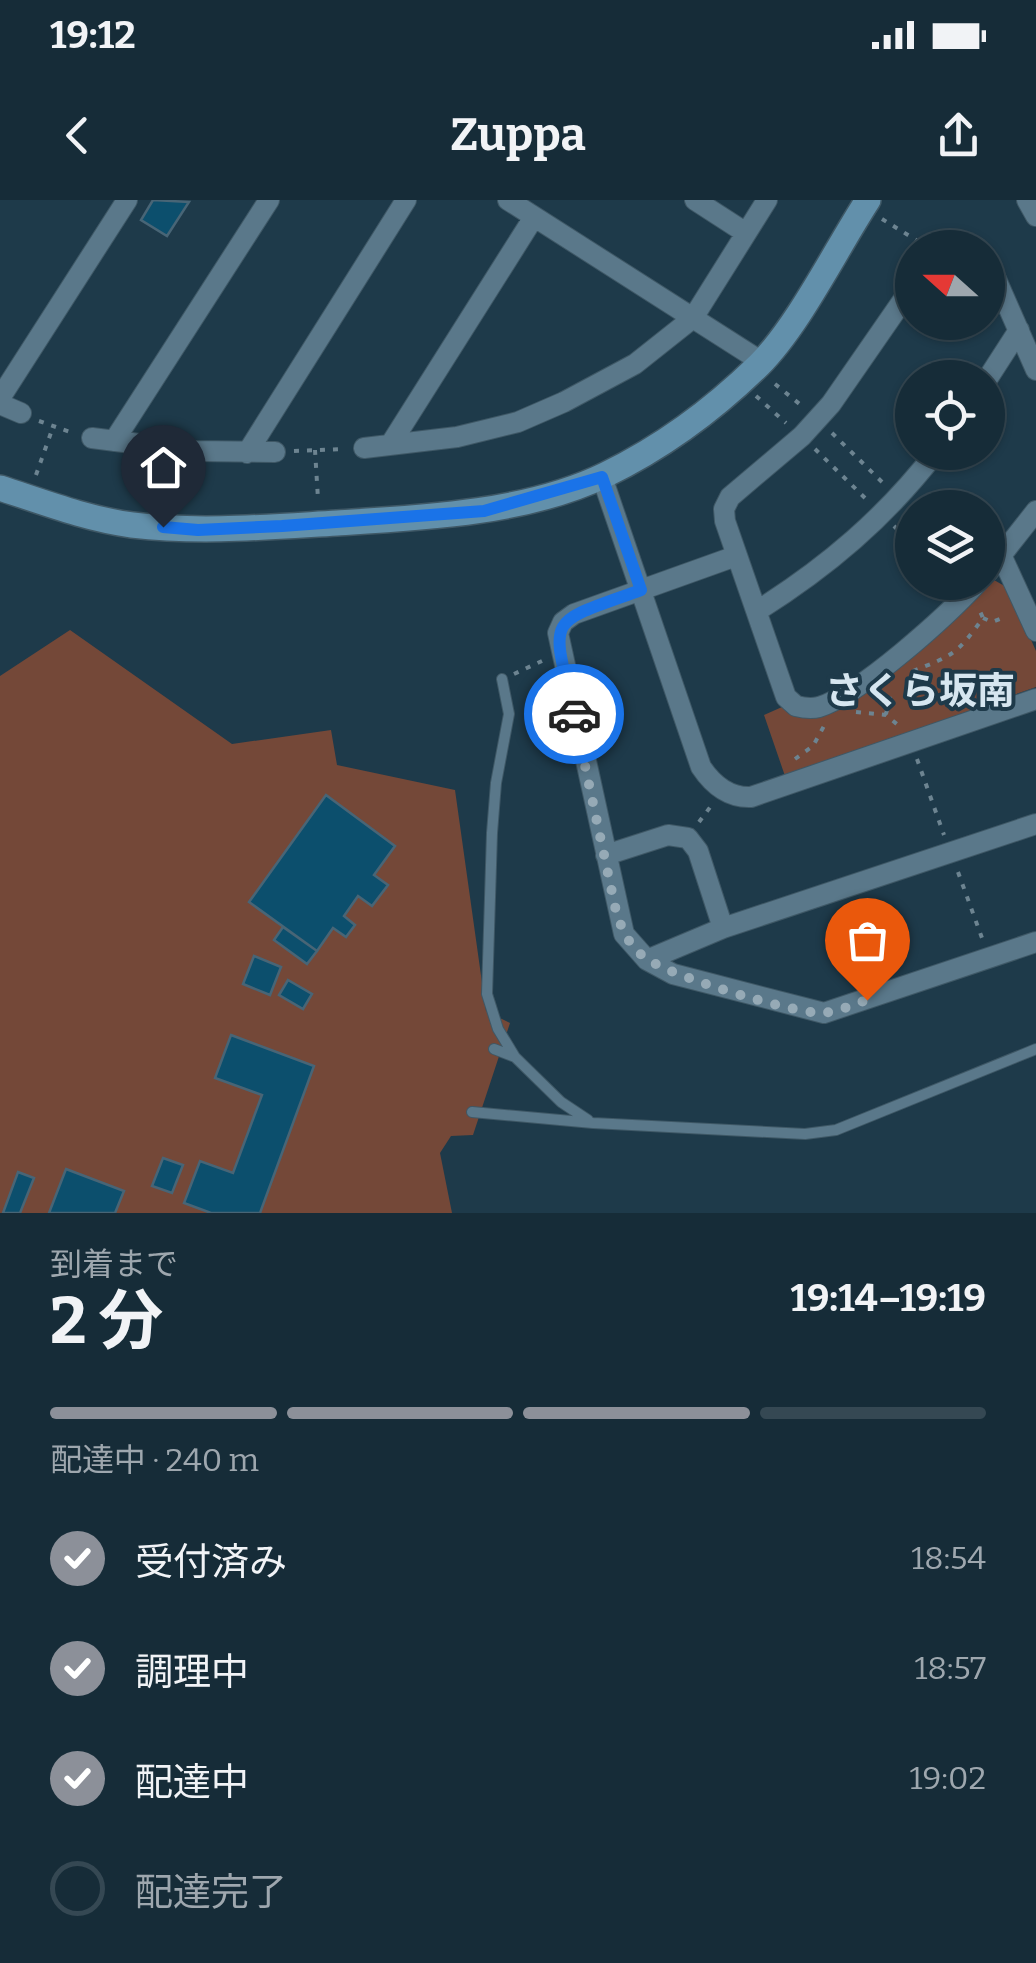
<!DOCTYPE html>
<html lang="ja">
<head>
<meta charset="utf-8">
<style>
  :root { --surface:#162c38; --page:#233843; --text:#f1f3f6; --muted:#9ea7ae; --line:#354853; --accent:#8c9099 }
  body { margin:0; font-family:Bitter,"Noto Sans JP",serif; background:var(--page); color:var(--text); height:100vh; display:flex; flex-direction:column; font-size:38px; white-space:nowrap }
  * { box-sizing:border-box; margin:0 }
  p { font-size:32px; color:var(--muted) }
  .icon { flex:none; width:55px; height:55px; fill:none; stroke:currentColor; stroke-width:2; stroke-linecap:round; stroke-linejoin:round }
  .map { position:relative; height:1013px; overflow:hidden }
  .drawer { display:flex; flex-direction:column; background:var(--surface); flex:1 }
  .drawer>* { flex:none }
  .needle { width:65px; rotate:291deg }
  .buttons { position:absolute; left:895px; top:30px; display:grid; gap:20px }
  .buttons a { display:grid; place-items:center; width:110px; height:110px; border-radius:50%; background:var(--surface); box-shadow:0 2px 8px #0004,0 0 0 2px var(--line); font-size:50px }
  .pin { position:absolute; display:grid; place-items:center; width:85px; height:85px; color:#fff; margin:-102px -42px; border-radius:50% 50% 50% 0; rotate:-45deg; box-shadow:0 0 10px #0007 }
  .pin .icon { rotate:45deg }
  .courier { position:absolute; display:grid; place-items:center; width:100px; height:100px; margin:-50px; border:8px solid #1a73e8; border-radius:50%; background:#fff; color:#222; box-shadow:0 2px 12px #0007 }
  .headline em { font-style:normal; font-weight:700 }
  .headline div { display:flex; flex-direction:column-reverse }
  .headline { display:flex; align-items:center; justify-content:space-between; height:170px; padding:0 50px }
  h1 { font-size:65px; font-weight:700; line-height:75px }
  .bar { display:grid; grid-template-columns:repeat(4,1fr); gap:15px 10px; align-content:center; height:120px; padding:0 50px }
  .bar i { height:12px; border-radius:8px; background:var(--line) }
  .bar .current { background:var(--accent) }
  .bar p { grid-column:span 4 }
  ol { padding:0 50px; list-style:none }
  li { display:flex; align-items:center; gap:30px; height:110px }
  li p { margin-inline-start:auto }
  li .icon { padding:10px; border-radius:50%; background:var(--accent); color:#fff; stroke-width:4 }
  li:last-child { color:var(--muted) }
  li i { width:55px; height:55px; border:5px solid var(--line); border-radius:50% }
  .status { display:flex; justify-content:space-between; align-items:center; height:70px; padding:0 50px; background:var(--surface); direction:ltr }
  .status svg { height:28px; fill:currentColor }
  header { display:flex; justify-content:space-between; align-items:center; height:130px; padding:0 50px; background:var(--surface); font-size:45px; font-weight:700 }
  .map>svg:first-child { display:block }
  .green { fill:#744838 }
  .building { fill:#0c4f6d; stroke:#486576; stroke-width:2.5 }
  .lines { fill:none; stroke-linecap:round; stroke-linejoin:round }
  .lane-casing { stroke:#3f5866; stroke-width:12 }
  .street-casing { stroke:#3f5866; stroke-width:22 }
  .secondary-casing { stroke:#3f5866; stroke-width:28 }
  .path { stroke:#6d8491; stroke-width:4; stroke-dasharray:5 8; stroke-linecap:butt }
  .lane { stroke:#5a788a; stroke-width:10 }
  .street { stroke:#5a788a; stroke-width:20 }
  .secondary { stroke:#6290ab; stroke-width:25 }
  .done { stroke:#96aab6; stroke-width:10; stroke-dasharray:0 18 }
  .route { stroke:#1a73e8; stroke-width:12 }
  .labels { text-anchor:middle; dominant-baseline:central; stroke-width:8; stroke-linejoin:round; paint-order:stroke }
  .neighbourhood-label { font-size:38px; font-weight:bold; fill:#d6e6f0; stroke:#1e3a4a }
</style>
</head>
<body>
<div class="status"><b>19:12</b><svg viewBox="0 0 49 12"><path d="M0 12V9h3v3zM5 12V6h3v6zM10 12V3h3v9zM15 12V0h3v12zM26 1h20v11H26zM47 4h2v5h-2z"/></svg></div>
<header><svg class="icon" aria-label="back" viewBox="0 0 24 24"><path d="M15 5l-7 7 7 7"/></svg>Zuppa<svg class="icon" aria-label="share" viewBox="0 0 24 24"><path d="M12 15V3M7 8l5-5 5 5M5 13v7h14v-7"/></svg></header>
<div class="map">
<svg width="1036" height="1013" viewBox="0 0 1036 1013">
  <rect width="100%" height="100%" fill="#1e3a4a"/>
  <path class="green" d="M994,380L1008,388L1036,451V487L785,576L764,515L782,507L804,518L817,517Z
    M70,430L232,544L331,530L337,565L455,590L486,811L510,823L473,935L451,936L440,953L452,1013H0V476Z"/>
  <path class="building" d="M153,0L189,2L167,36L141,20Z
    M326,595L395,646L374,675L388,685L372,706L358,696L344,716L355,725L346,737L333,728L317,751L249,702Z
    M283,727L317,751L307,764L274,740Z
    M254,756L281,767L270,795L243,784Z
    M288,780L312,794L303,809L279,795Z
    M231,835L314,866L260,1013H211L184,1003L200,961L233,973L262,895L215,878Z
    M163,958L183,965L172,993L152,986Z
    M66,969L124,991L115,1013H49Z
    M18,972L34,978L20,1013H3Z"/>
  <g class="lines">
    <g class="lane-casing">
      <path id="lane" d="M502,479L509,514L496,583L492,633L487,794L498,829L515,857
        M494,849L515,857L561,902L588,920
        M472,912L593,923L805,934L836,930L1036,849"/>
    </g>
    <g class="street-casing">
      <path id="street" d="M508,0L762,162
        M695,0L746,33
        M1027,0L1036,16
        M941,48L962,43L977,48
        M988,61L1036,170
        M912,87L831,204L802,236L730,297L724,309L725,321L786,497L796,506C804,508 811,509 819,507C861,494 947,416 978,382
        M988,178L1019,130
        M0,198L127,0
        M0,204L21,213
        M92,238L195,251L275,252
        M114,241L269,0
        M390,245L534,17
        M364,248L457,237L518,222L564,202L635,164L693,118L767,0
        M247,253L406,0
        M602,277L701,567C713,585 729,598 751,597L1036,499
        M736,356L574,414L563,422L558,433L624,734L647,760L673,774L824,813L1036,742
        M1002,357L1036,431
        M988,372L1036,311
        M757,411C827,367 885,318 936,252
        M606,655L668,635L688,638L698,651L723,728
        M647,760L723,728L1036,624"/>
    </g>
    <g class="secondary-casing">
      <path id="secondary" d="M0,288C43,302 87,319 132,325C200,333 268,327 337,323C422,318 527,313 605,275C661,248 714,209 759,165C799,125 836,49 868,0"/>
    </g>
    <path class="path" d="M882,19L921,43
      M775,184L802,206
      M756,196L786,223
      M39,221L73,233
      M832,233L882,282
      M815,249L866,299
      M315,250L318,299
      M294,251L344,249
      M36,275L53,227
      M894,326L912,345
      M983,418L992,422L1005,417
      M913,471C954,455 957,454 983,418L979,409
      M514,474L542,461
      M856,512L886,515L898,525
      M886,514L892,489
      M795,559L813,546L824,526
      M917,559L944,635
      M699,622L711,606
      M958,672L982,738"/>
    <use href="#lane" class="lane"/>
    <use href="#street" class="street"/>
    <use href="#secondary" class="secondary"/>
  </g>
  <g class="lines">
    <path class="done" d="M574,514L616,711C622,730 628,744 644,757C666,775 792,813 822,813C837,812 852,805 867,800"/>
    <path class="route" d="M163,327L198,330L282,326L484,311L602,277L641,390C544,425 551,414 574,514"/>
  </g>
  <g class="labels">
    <g class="neighbourhood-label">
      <text x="920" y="491">さくら坂南</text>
    </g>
  </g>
</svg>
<div class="buttons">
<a><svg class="needle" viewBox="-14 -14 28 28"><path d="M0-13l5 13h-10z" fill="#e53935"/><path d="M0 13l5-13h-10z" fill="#9ea7ae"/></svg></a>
<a><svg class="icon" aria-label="locate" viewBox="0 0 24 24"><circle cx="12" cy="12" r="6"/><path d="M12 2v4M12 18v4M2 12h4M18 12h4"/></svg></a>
<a><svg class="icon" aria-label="layers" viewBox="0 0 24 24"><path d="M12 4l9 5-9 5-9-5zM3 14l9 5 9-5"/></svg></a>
</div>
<div class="pin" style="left:867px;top:800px;background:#ea580c"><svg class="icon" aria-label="bag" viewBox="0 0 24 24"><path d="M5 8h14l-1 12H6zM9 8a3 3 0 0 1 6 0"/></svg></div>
<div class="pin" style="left:163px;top:327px;background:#1f2937"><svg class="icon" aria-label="home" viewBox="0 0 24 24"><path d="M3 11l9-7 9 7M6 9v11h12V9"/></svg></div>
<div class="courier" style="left:574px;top:514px"><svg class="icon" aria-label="car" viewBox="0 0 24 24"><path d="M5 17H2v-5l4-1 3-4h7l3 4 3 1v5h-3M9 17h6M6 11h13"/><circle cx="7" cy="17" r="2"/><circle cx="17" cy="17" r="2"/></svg></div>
</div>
<section class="drawer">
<div class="headline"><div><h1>2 分</h1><p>到着まで</p></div><em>19:14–19:19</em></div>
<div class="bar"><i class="current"></i><i class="current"></i><i class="current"></i><i></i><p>配達中 · 240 m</p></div>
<ol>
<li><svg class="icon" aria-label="check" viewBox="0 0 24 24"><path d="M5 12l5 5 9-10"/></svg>受付済み<p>18:54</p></li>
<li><svg class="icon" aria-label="check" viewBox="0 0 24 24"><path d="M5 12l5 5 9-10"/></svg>調理中<p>18:57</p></li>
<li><svg class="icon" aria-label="check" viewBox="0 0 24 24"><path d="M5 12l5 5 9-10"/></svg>配達中<p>19:02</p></li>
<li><i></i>配達完了</li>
</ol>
</section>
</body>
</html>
